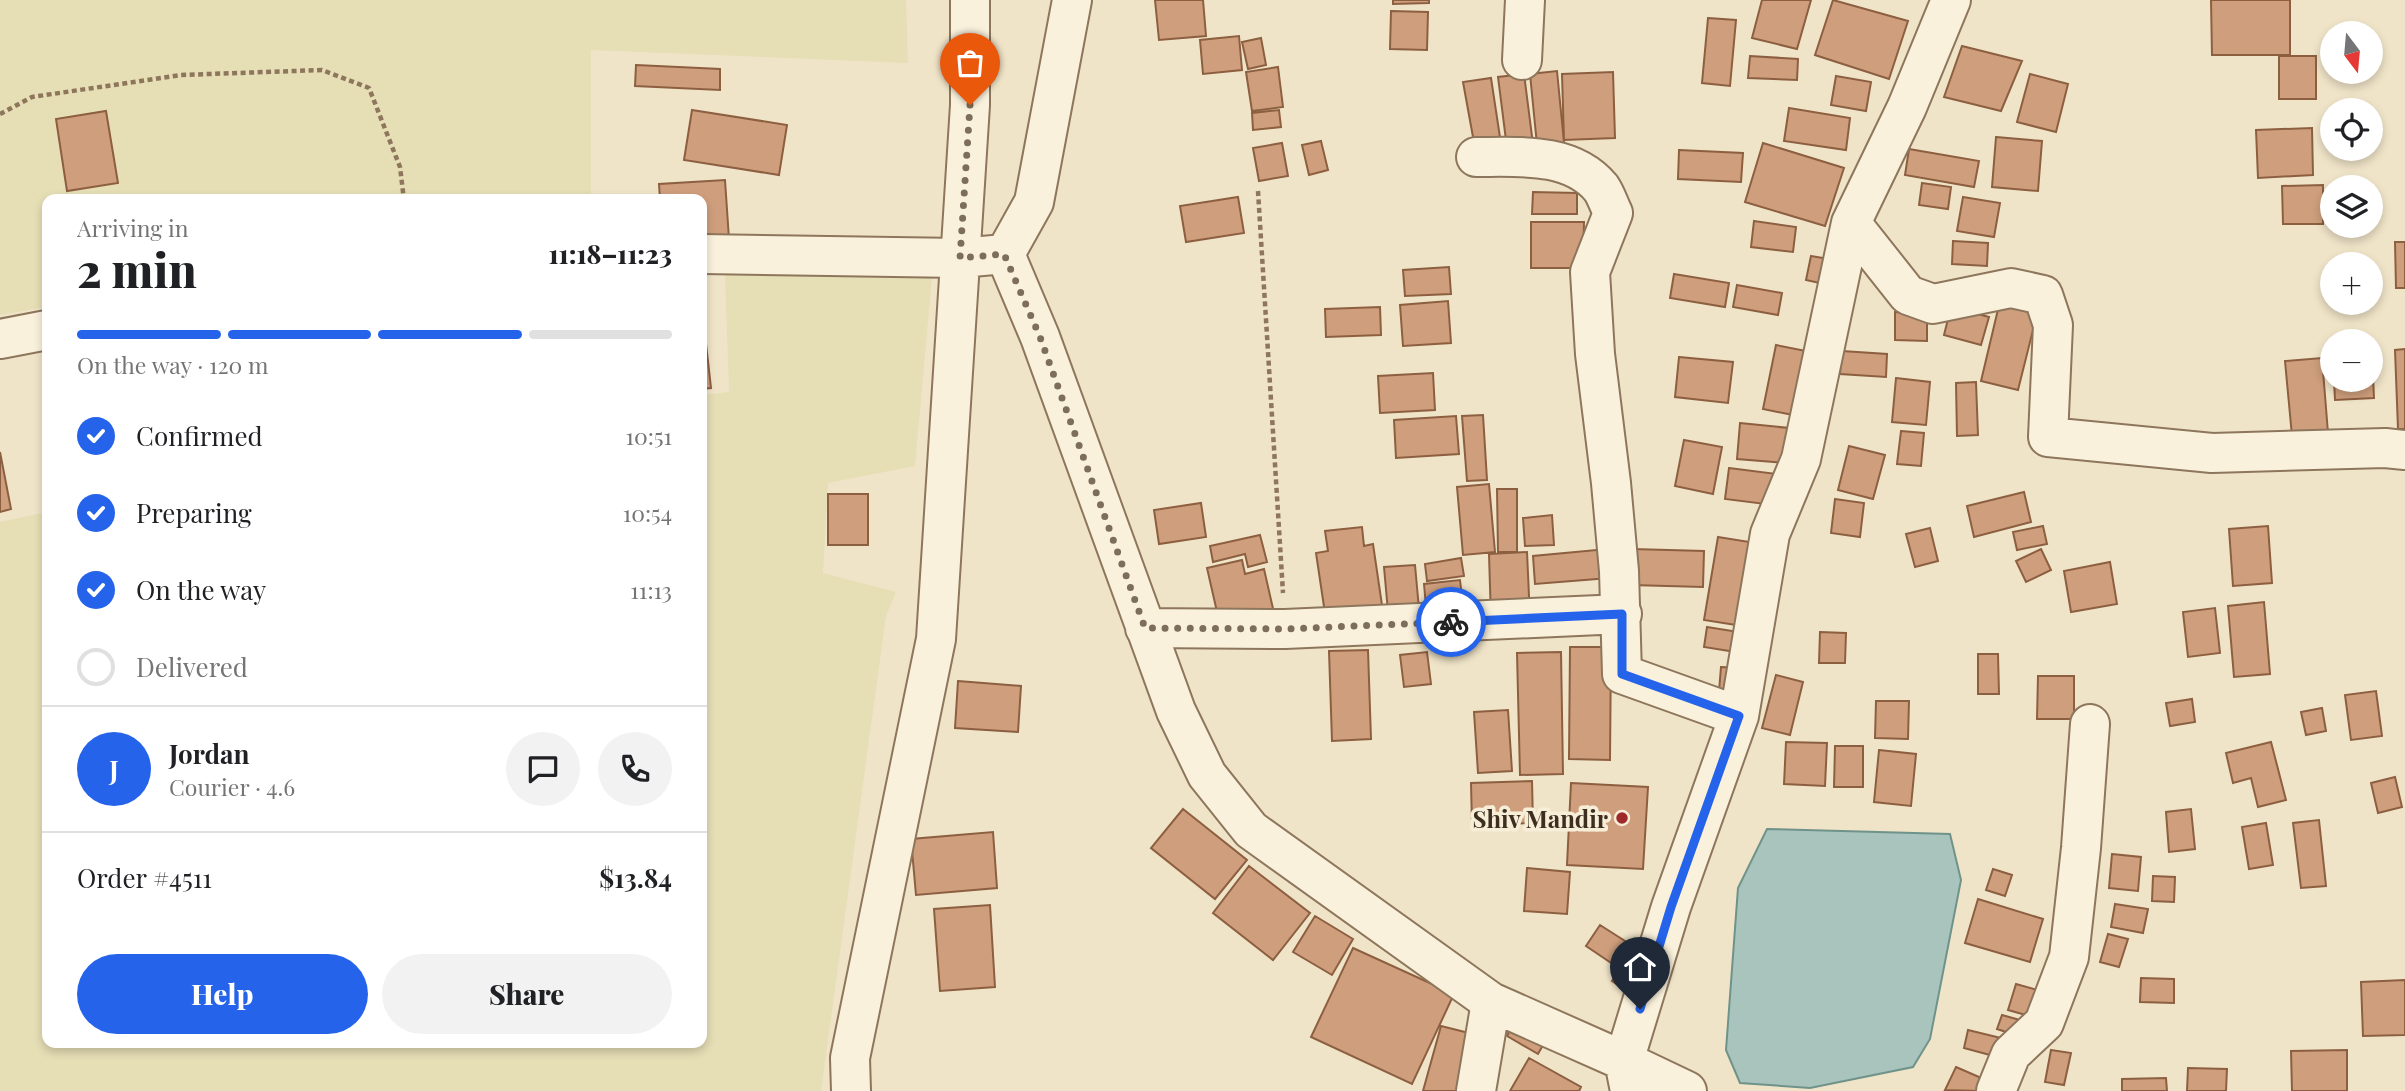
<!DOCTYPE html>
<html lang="en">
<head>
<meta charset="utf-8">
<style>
  :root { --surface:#fff; --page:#f2f2f2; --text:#202124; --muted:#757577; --line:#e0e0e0; --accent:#2563eb }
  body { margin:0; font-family:"Playfair Display",serif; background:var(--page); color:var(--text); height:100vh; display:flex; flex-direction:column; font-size:26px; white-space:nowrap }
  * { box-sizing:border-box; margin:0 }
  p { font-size:23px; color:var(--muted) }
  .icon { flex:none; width:38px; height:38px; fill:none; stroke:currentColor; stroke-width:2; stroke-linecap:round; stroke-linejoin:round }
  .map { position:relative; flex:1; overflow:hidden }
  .drawer { position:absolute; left:42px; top:194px; width:665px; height:854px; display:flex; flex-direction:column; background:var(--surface); border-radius:14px; box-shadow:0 4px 10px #0003 }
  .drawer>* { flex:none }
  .needle { width:46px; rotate:164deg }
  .buttons { position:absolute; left:2320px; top:21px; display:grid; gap:14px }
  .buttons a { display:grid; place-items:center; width:63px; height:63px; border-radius:50%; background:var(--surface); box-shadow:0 4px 10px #0003; font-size:35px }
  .pin { position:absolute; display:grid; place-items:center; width:60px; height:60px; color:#fff; margin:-72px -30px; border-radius:50% 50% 50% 0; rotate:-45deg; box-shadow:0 0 7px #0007 }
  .pin .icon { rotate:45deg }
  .courier { position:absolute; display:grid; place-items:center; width:70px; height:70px; margin:-35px; border:5px solid #2563eb; border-radius:50%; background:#fff; color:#222; box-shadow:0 2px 9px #0007 }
  .summary em { font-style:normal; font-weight:800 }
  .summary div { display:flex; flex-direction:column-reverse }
  .summary { display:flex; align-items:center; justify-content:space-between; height:119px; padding:0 35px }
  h1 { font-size:46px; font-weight:800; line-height:52px }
  .bar { display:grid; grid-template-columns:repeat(4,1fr); gap:10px 7px; align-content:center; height:84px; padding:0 35px }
  .bar i { height:9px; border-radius:5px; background:var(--line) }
  .bar .on { background:var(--accent) }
  .bar p { grid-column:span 4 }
  .line { display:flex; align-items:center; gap:18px; padding:0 35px; border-top:2px solid var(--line) }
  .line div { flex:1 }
  .round { display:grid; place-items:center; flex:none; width:74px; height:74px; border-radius:37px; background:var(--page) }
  ol { padding:0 35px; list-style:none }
  li { display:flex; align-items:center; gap:21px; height:77px }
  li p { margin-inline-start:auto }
  li .icon { padding:7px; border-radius:50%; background:var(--accent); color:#fff; stroke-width:4 }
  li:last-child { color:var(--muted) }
  li i { width:38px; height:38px; border:4px solid var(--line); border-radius:50% }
  .primary-button { display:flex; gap:14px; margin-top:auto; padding:14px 35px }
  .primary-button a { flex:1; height:80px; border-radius:42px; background:var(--accent); color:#fff; font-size:28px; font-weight:800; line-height:80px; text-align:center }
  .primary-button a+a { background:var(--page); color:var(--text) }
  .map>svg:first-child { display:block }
  .farmland { fill:#e6deb5 }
  .water { fill:#a9c4bc; stroke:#6f938a; stroke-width:2 }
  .building { fill:#cf9f7d; stroke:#8d5f41; stroke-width:2 }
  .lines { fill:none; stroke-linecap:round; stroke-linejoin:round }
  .minor-casing { stroke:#8d765c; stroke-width:42 }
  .path { stroke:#8d765c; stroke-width:4.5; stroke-dasharray:5 3.5; stroke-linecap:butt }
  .minor { stroke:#faf1dc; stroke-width:38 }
  .done { stroke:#7c6e5b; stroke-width:7; stroke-dasharray:0 12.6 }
  .route { stroke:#2563eb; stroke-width:9 }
  .poi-dot { fill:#9e2a2b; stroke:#f7eed8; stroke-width:2.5 }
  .labels { text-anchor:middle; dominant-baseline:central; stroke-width:7; stroke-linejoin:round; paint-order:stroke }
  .poi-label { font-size:24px; font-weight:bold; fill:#3d2e20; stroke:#f7eed8; text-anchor:end }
</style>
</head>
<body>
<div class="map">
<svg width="2405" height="1091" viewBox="0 0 2405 1091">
  <rect width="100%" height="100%" fill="#f0e4c8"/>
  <path class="farmland" d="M0,0H906L908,63L591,50V199L47,200V307L0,315Z
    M725,271L932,277L915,466L828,483L823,573L896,592L886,616L821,1091H0V522L47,512V1043H702V395L729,392Z"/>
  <path class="water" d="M1767,829L1950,834L1961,880L1930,1039L1913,1067L1810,1088L1740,1083L1726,1050L1738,888Z"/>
  <path class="building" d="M1155,0H1203L1206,36L1159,40Z
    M1393,0H1429V3L1393,4Z
    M1762,0H1811L1797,49L1752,38Z
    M1833,0L1908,21L1889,79L1815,55Z
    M2211,0H2290V55H2212Z
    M1391,11L1428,12L1427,50L1390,49Z
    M1708,18L1736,20L1730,86L1702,83Z
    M1239,36L1242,70L1203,74L1200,40Z
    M1261,38L1266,65L1248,69L1242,42Z
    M1962,46L2022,61L2001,111L1944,97Z
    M1750,56L1798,59L1797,80L1748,78Z
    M2279,56H2316V99H2279Z
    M636,65L720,69V90L635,86Z
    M1278,67L1283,107L1252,111L1246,72Z
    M1557,71L1565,153L1538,155L1530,74Z
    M1613,72L1615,138L1564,140L1562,74Z
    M1524,74L1534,152L1508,156L1498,77Z
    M2030,74L2068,84L2056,132L2017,122Z
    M1836,76L1871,82L1866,111L1831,105Z
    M1491,78L1501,144L1475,148L1463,82Z
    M1789,108L1850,118L1846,150L1784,141Z
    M692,110L787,125L779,175L684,160Z
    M1279,110L1281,127L1253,130L1252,113Z
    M106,111L118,183L67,191L56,119Z
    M2312,128L2313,175L2258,178L2256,130Z
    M1996,137L2042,141L2038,191L1992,187Z
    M1321,141L1328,170L1309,175L1302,145Z
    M1282,143L1288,176L1259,181L1253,148Z
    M1763,143L1844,168L1825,226L1745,202Z
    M1909,149L1979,161L1974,187L1905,175Z
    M1679,150L1743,153L1741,182L1678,179Z
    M725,180L729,239L702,241V200H660L659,184Z
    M1922,183L1951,187L1948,209L1919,205Z
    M2323,185V224H2283L2282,186Z
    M1533,192L1577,193V214H1532Z
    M1238,197L1244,233L1186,242L1180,206Z
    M1963,197L2000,203L1994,237L1957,231Z
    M1754,221L1796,227L1793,252L1751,247Z
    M1531,222H1584L1583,268H1531Z
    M1953,241L1988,243L1987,266L1952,264Z
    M2395,242H2405V288H2396Z
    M1811,256L1835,260L1829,285L1806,280Z
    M1449,267L1451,294L1405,296L1403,270Z
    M1674,274L1729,283L1725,307L1670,298Z
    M1737,285L1782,293L1778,315L1733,307Z
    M1448,301L1451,343L1403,346L1400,305Z
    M2000,301L2038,310L2018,390L1981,381Z
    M1380,307L1381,335L1326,337L1325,309Z
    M1951,307L1989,317L1981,345L1944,335Z
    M702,308L711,388L702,389Z
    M1895,312L1927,313V341L1895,340Z
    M1776,345L1816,353L1803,417L1763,409Z
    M2405,349V429H2398L2395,350Z
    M1842,351L1887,354L1886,377L1840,374Z
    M2372,354L2374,398L2335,400L2334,380H2371Z
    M1679,357L1733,362L1728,403L1675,397Z
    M2322,358L2328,433L2292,436L2285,361Z
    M1433,373L1435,410L1380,413L1378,376Z
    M1896,378L1930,382L1926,425L1892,422Z
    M1976,382L1978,435L1957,436L1956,383Z
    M1483,415L1487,480L1467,481L1462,416Z
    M1456,416L1459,454L1396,458L1394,420Z
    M1740,423L1789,428L1786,463L1737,459Z
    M1901,431L1924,433L1921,466L1897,464Z
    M1684,440L1722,447L1713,494L1675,486Z
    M1849,446L1885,455L1873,499L1838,490Z
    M0,452L11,509L0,512Z
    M1729,468L1777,474L1773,505L1725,499Z
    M1489,484L1495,552L1463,555L1457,487Z
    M1497,489H1517V552H1498Z
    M2024,492L2031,522L1974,537L1967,506Z
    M828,494H868V545H828Z
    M1835,499L1864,503L1860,537L1831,533Z
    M1201,503L1206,537L1159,544L1154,510Z
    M1552,515L1554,545L1525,546L1523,518Z
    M2043,526L2047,544L2017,550L2013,532Z
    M2268,526L2272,583L2233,586L2229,529Z
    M1362,527L1364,546L1373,544L1383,612L1326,620L1316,553L1328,551L1325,531Z
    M1930,528L1938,561L1915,567L1906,534Z
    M1260,535L1267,562L1248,567L1245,554L1213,562L1210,546Z
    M1718,537L1762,544L1749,627L1704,620Z
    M1607,549L1609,578L1535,584L1533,556Z
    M1632,549L1704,551L1703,587L1631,585Z
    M2041,549L2051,570L2026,582L2016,561Z
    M1527,552L1530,618L1491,619L1489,554Z
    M1461,558L1464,576L1427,581L1425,564Z
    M1242,560L1245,574L1264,569L1274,613L1220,625L1207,568Z
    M2110,562L2117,604L2071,612L2064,571Z
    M1415,565L1419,609L1388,612L1384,567Z
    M1460,580L1464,614L1427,618L1424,584Z
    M2264,602L2270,674L2234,677L2228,606Z
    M2215,608L2220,653L2188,657L2183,612Z
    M1707,627L1745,633L1742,653L1704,647Z
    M1820,632L1846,633L1845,663H1819Z
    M1570,647H1611L1610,760L1569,759Z
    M1368,650L1371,739L1332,741L1329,651Z
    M1427,652L1431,684L1404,687L1400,655Z
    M1561,652L1563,774L1520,775L1517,653Z
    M1978,654H1998L1999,694H1978Z
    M1721,667L1738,668L1736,692L1719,691Z
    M1776,675L1803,682L1790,735L1762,728Z
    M2038,676H2074V719H2037Z
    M958,681L1021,686L1018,732L955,728Z
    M2376,691L2382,736L2351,740L2345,695Z
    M2192,699L2195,722L2170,726L2166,703Z
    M1876,701H1909L1908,739L1875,738Z
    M2322,708L2326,731L2306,735L2301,712Z
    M1508,710L1512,771L1478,773L1474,712Z
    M1786,742L1827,743L1825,786L1784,784Z
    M2271,742L2286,800L2258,807L2251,778L2233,783L2226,753Z
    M1835,746H1863V787H1834Z
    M1879,750L1916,754L1911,806L1874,802Z
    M2395,777L2402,807L2378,813L2371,783Z
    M1532,781L1533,823L1472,825L1471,783Z
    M1571,783L1648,787L1643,869L1567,865Z
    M1183,809L1247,860L1215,899L1151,848Z
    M2191,809L2195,849L2169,852L2166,812Z
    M2319,820L2326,886L2301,888L2293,823Z
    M2266,823L2273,865L2249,869L2242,827Z
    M993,832L997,888L916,895L911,839Z
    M2112,854L2141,857L2138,891L2109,888Z
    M1249,866L1310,913L1273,960L1213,913Z
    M1527,868L1570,872L1567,914L1524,911Z
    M1993,869L2012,875L2005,896L1986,890Z
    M2153,876L2175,877L2174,902L2152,901Z
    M1978,899L2043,919L2030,962L1965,943Z
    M2115,904L2148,909L2143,933L2111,927Z
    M990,905L995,987L940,991L934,909Z
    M1315,916L1353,939L1332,975L1293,952Z
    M1600,925L1647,955L1624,989L1612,981L1620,969L1586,946Z
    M2108,934L2128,939L2119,967L2100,962Z
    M1353,948L1454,994L1412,1084L1311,1037Z
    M2141,978L2174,979V1003L2140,1002Z
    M2405,980V1035L2363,1036L2361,982Z
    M2016,984L2048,993L2040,1019L2008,1010Z
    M2002,1015L2027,1022L2022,1037L1997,1029Z
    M1516,1020L1547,1038L1538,1054L1507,1036Z
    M1441,1026L1477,1035L1462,1091H1423Z
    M1968,1030L2005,1039L2001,1058L1964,1048Z
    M2051,1050L2071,1053L2064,1085L2045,1082Z
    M2347,1050V1091H2292L2291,1051Z
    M1529,1058L1581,1087L1579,1091H1510Z
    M1956,1067L1986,1080L1980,1091L1945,1090Z
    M2188,1068L2227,1069L2226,1091H2187Z
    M2166,1078L2167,1091H2122V1079Z"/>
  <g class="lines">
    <g class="minor-casing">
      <path id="minor" d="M1522,60L1525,0
        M1476,157C1519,157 1571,152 1601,188C1606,195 1609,205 1613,213L1590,272L1595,354L1611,483L1619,571L1622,674L1739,716
        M1851,223L1908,295L1933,304L2011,288L2043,295L2053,325L2048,437L2212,453L2385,448L2405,450
        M702,254L960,258L1005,254L1034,202L1072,0
        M1005,254L1040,337L1176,711L1207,775L1251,830L1491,1002L1624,1061L1687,1091
        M0,339L47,330
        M1145,628L1285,629L1622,614
        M851,1091L850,1058L936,639L970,105V0
        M1476,1091L1491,1002
        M1630,1091L1624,1061L1671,907L1739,716L1770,534L1801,459L1851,223L1907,107L1951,0
        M1996,1091L2011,1054L2044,1023L2069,957L2081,848L2090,724"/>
    </g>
    <path class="path" d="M0,114L32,97L181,75L322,70L369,88L400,167L404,200
      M1258,191L1283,593"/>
    <use href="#minor" class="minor"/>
  </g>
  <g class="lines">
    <path class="done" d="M970,105L960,258L1004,254L1040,337L1145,628L1285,629L1451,622"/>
    <path class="route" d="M1451,622L1622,614V674L1739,716L1671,907L1640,1009"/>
  </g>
  <circle class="poi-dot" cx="1622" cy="818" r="7"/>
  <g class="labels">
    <g class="poi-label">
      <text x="1608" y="818">Shiv Mandir</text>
    </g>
  </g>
</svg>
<div class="buttons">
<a><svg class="needle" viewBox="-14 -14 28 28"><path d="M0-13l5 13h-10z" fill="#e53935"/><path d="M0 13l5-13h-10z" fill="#757577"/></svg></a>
<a><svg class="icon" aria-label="locate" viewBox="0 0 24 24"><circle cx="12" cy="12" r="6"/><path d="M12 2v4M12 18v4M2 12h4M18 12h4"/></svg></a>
<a><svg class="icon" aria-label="layers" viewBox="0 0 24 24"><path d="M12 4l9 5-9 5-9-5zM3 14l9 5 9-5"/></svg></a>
<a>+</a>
<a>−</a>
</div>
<div class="pin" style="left:970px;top:105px;background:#ea580c"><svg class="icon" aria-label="bag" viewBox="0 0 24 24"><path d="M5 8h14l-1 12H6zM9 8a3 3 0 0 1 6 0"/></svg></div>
<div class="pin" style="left:1640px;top:1009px;background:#1f2937"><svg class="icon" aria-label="home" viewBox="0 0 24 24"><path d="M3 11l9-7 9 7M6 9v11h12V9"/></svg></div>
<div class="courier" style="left:1451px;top:622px"><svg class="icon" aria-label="bike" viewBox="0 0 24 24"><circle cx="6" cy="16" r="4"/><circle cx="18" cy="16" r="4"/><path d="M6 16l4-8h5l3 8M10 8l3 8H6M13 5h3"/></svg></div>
<section class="drawer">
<div class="summary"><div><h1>2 min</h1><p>Arriving in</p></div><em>11:18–11:23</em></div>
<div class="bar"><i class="on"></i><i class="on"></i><i class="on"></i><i></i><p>On the way · 120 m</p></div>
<ol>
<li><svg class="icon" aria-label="check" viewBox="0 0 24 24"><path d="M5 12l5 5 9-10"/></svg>Confirmed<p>10:51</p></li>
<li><svg class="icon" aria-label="check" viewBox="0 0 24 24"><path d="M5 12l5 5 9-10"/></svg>Preparing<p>10:54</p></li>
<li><svg class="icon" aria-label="check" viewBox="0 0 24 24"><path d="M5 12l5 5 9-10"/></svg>On the way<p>11:13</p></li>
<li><i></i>Delivered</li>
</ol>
<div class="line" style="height:126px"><b class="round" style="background:var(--accent);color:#fff">J</b><div><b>Jordan</b><p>Courier · 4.6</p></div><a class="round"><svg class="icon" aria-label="chat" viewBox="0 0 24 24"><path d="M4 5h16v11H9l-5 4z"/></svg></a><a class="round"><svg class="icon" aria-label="phone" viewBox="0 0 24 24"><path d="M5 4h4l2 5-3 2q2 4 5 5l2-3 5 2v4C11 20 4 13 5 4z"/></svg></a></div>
<div class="line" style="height:91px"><div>Order #4511</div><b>$13.84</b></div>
<div class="primary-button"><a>Help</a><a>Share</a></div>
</section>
</div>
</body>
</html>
